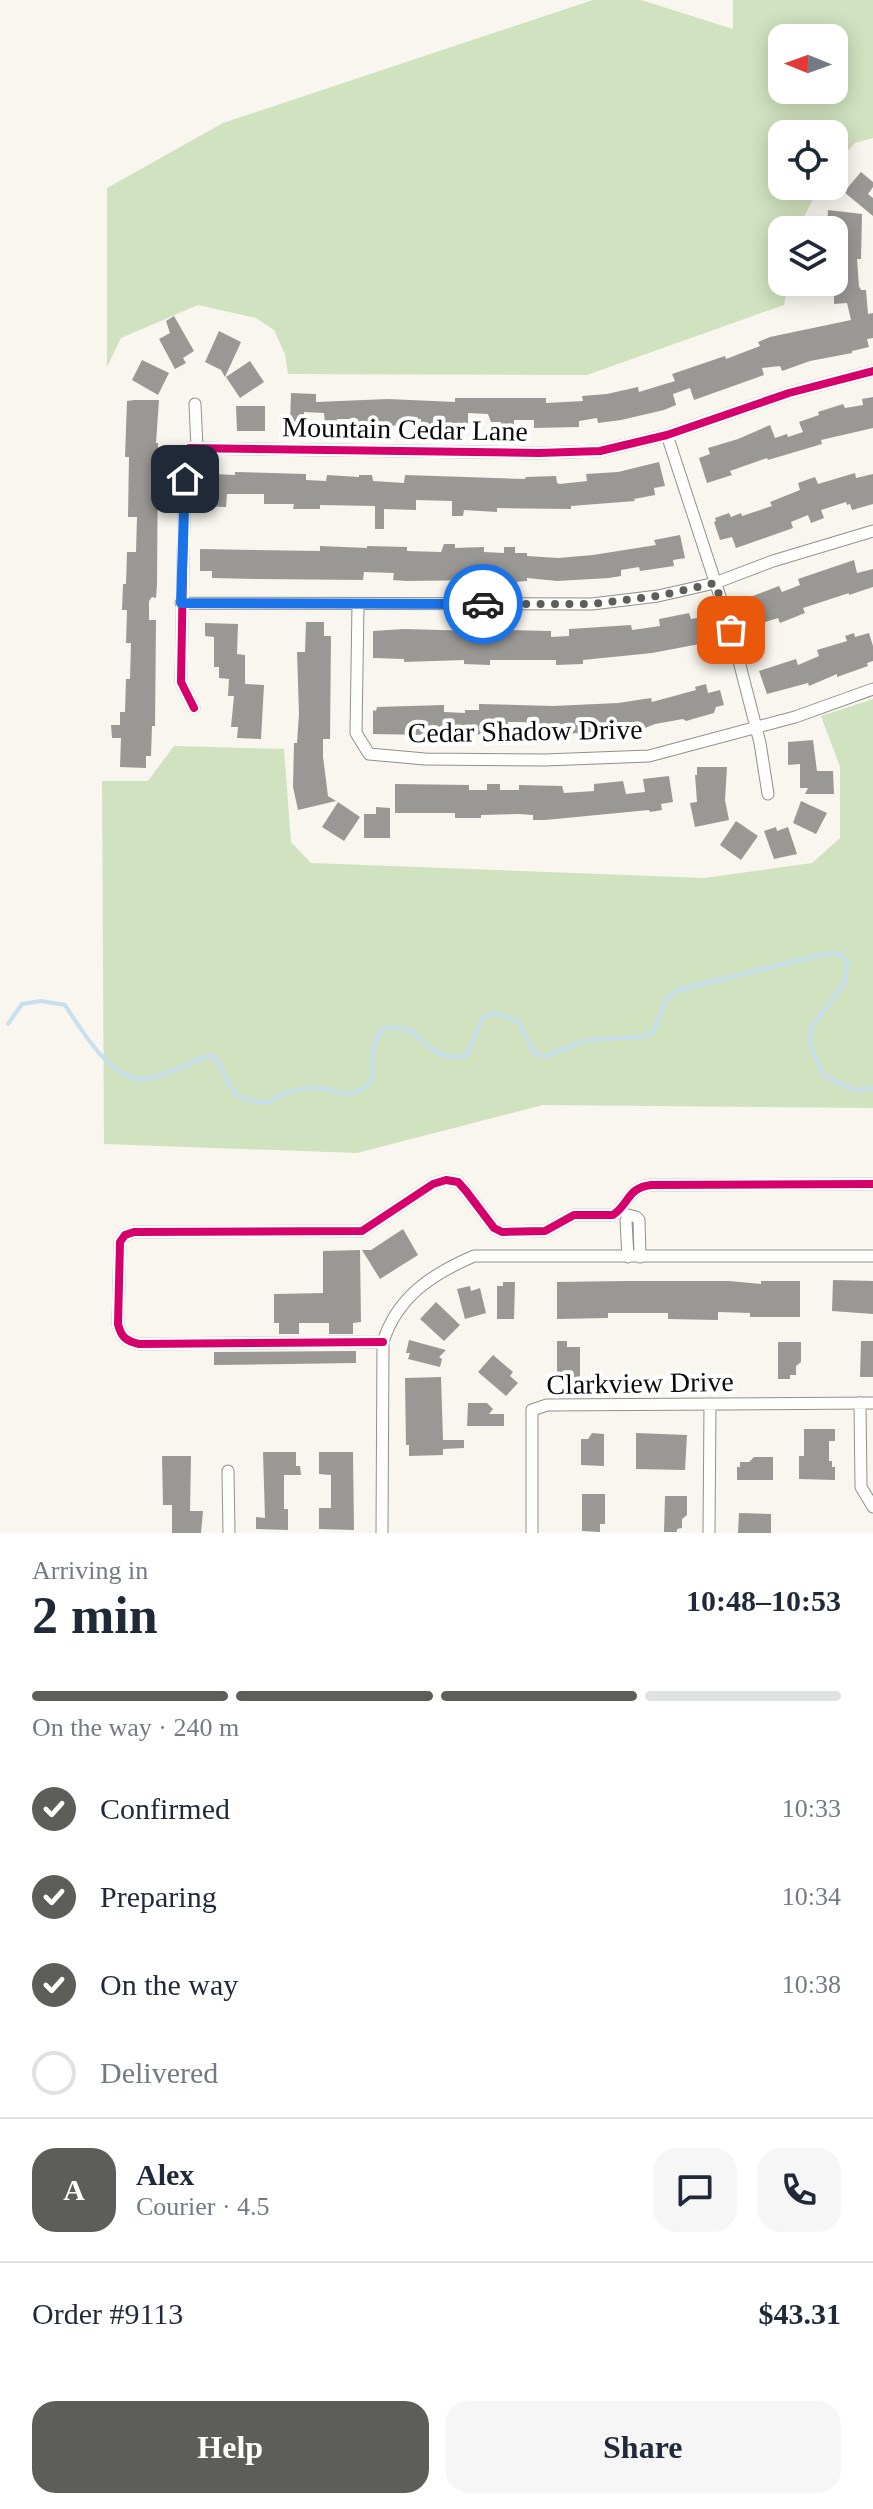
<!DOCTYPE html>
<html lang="en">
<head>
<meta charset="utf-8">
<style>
  :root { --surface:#fff; --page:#f6f6f7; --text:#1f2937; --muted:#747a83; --line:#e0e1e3; --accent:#5d5d5a }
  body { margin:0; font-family:"Times New Roman",serif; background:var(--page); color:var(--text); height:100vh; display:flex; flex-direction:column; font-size:30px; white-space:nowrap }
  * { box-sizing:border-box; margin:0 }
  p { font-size:26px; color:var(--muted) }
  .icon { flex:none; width:44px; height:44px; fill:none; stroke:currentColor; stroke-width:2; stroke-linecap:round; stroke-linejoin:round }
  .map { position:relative; height:1533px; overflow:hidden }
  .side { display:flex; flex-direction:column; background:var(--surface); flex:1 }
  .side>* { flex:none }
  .needle { width:52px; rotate:271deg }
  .fabs { position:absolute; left:768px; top:24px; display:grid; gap:16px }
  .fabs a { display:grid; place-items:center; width:80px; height:80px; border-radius:16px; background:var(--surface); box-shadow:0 4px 20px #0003; font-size:40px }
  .pin { position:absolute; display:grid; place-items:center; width:68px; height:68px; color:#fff; margin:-34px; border-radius:16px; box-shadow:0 4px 12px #0006 }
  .courier { position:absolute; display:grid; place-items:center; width:80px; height:80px; margin:-40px; border:6px solid #1a73e8; border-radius:50%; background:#fff; color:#222; box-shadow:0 2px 10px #0007 }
  .headline em { font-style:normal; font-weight:700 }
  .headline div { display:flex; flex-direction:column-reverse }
  .headline { display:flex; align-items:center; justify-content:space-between; height:136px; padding:0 32px }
  h1 { font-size:52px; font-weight:700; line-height:60px }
  .bar { display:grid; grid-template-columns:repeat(4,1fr); gap:12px 8px; align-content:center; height:96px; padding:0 32px }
  .bar i { height:10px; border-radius:6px; background:var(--line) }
  .bar .active { background:var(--accent) }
  .bar p { grid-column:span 4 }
  .line { display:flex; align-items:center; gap:20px; padding:0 32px; border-top:2px solid var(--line) }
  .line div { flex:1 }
  .round { display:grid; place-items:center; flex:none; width:84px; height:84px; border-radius:24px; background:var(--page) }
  ol { padding:0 32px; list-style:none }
  li { display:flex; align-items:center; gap:24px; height:88px }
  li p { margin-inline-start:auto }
  li .icon { padding:8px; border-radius:50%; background:var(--accent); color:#fff; stroke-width:4 }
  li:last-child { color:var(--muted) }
  li i { width:44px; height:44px; border:4px solid var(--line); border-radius:50% }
  .button { display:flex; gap:16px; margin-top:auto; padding:16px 32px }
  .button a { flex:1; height:92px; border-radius:24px; background:var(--accent); color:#fff; font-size:32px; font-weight:700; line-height:92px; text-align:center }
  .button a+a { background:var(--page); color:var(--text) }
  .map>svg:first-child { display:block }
  .forest { fill:#d0e2bf; fill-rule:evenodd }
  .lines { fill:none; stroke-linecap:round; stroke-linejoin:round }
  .stream { stroke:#c8dfee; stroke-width:4 }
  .building { fill:#9a9894 }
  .minor-casing { stroke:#91908d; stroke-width:13 }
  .minor { stroke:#fefefc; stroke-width:11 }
  .cycleway-casing { stroke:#fff; stroke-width:13 }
  .cycleway { stroke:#d6006c; stroke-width:8 }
  .done { stroke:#5d5d5a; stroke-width:8; stroke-dasharray:0 14.4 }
  .route { stroke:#1a73e8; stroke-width:10 }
  .labels { text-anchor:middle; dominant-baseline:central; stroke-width:8; stroke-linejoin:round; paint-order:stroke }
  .street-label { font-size:28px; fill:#0a0a0a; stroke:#fff }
</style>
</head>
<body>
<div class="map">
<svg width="873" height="1533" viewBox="0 0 873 1533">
  <rect width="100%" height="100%" fill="#f8f6ee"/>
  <path class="forest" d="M593,0H641L733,29V0H873V138L855,143L834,165V134H782V186H820L797,230H782V282H788L784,305L587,375L288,374L285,354L274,330L256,318L198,305L121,338L107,367V188L223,123ZM782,38H834V90H782Z
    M873,699V1108L543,1105L357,1153L104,1144L102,781H148L174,746L284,749L291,842L311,863L704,878L812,863L840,838V767L821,716Z"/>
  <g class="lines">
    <path class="stream" d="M8,1024L22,1004L41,1001L65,1005C80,1028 110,1078 139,1079C159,1080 192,1061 211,1055C226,1065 224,1089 242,1098C249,1101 261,1102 268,1103C283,1091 305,1086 324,1089C335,1090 344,1096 356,1092C361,1090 367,1085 372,1081L373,1049L379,1031C425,1015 421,1065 466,1056L483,1017L496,1013L518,1021L534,1052L544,1057L586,1040L642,1037L654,1032L665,1001L678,990L824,954H839L848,962L843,985L811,1027L810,1045L824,1076L854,1090L873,1088"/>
  </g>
  <path class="building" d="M861,172L873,182V187L868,194L873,198V216L844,192Z
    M828,210L862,214L861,259H857L859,286L861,290H866L868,314L873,313V338L867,339L869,347L852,351V353L810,361L782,371L780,366L762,368L764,375L694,400L690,388L673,394L676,405L664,410L621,420L598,423L597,418L579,421V427L534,428V420H514V428H501V422H491L488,414L468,413V427L421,425V419L402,420V426L358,424V419H337V424H325L324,413L304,412L303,426L290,425L291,393L316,394V402L388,399L455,402V398H546V403L583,401L582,396L607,394L638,387L639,392L675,381L672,374L725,356L726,359L760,346L758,342L770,337L851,320L847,303L834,304V230H827Z
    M174,316L194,351L183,358L186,363L175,369L159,339L170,333L166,321Z
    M219,331L241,342L225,377L221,370L205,362Z
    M142,360L169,373L158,395L132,380Z
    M250,361L264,382L240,398L226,377Z
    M873,397V428L821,440L822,444L768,460L767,458L730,471L732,475L707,483L699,458L710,454L708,448L738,439L770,425L775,438L787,434L788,437L803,432L799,422L819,415L818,412L843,404L845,408L863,405L862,399Z
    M134,400H159L156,443H158L157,585L156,598L152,597L149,601V620H156L155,726H152L151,756H146V768L120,767L121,738H112L111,725H120V712H125L126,679H130L131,643H126L127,610H122L123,584H126L127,552H136L137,517H128L129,457H125L127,401Z
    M236,406H265V431H237Z
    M659,462L665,486L654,488L655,495L634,499L635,501L571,506V509L497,508V512L464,510L463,516H452V501L416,500V510L384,509V529H375V506L320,505V509H293L294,504H264V494H227L226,507L201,506V487H213V474L235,475V472L306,474V480L326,481L327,475L359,477V475H372L373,481L404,483L405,475L525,479L526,477L556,476L557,483L560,484L587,481L586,474L618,472Z
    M855,473L856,478L873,474V504L852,510L850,504L847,505L846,502L821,510L824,518L811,523L808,515L791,522L793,528L736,548L732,537L720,540L714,522L716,521L715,518L729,513L731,517L741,513L742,516L772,506L770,502L800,490L798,483L815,477L818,484Z
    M680,535L685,558L673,560L674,566L640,571L639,567L621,570V576L609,578L557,581L527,578V581L514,582L483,580L406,581L393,580L394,573L364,572L363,580L260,579L212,578V571H200V549L320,551V546L367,548V546L407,547V551L441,552L444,544H455V548L484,547V552L504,553V547H515V553H527V556L558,558L593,555L656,545L654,540Z
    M854,560L857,573L873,569V587L849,595V593L803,608L805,613L780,623L778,618L746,628L737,602L779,586L782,592L800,585L798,579Z
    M689,613L691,619L704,617L710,642L652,653L583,660V664L556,665V660H490V665L464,664V660L404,662V659L373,658V631L404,629L478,631L477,641L507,635V630L551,631V637L569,636V629L631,625L632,630L660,626L659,619Z
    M306,622H324V636H331L330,739H323V757L328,796L336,801L298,810L293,787L294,743H297L299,714L297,652H305Z
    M205,623L238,624L237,654L245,655V684L264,685L261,739L237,738L238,727H231L234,696H228L229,679L219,678V667H214V637L205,636Z
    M854,633L855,637L869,633L873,646V661L867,663L868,666L837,677V674L809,686L808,683L767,694L759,671L796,659L798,665L819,656L817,650L847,641L845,636Z
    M706,684L708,693L720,690L724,705L716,707L714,713L686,721L683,719L655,724L645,728L538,736V723L520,722H508V736L427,732V735L373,734V710L376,711L377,707L444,705V712L465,713V710H479V704L553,706L618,703L651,698L652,702L696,690L695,687Z
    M813,740L817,771H833L834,794H805L808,788H800V764L788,765V742Z
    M697,767H727L725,800L729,820L695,827L690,803L697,802L695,775H697Z
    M669,776L673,802L661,804L662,810L650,812L649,810L545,820H533V815L519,814L481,815V818H455V813H395V784L469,785V790H487V784H500V790H519V785L562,786L564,793L594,791V784L623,781L626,794L645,792L643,779Z
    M801,801L827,813L816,834L793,823Z
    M338,802L360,817L344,841L322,827Z
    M376,807L390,808V838H364V814H376Z
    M736,821L758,836L741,860L720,845Z
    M776,827L777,831L788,827L797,854L774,859L764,831Z
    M403,1229L418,1255L380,1279L362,1250H371Z
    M360,1250L361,1322L353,1323V1334H329V1323H299V1334H279V1323H274V1294L323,1293V1251Z
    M833,1280L873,1281V1314L832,1311Z
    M624,1281H729L761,1284V1281H800V1317H750V1313L718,1312V1320L668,1319V1313H608V1318L557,1319V1282Z
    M503,1282H515L514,1319H497V1286H503Z
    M470,1286L471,1291L480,1288L486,1313L465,1319L457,1289Z
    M436,1302L460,1325L444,1341L420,1319Z
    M409,1340L446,1350L439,1357L442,1359L440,1367L408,1359L410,1353H406Z
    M557,1341H567V1347H580V1379L557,1378Z
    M861,1341H873V1377H860Z
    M778,1342H801V1362L796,1366V1375H790V1379H778Z
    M356,1351V1363L214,1365V1352Z
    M493,1355L513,1372L510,1376L518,1383L506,1396L478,1372Z
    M441,1377L443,1440H464V1448L443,1449V1455L409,1456V1445H406L405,1378Z
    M468,1403H487L493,1409L489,1414H504V1426H467Z
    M804,1429H835V1441H829V1461H832V1467H835V1480L799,1479V1456H804Z
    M592,1433L604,1434V1466L581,1465V1439H588Z
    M636,1433L687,1435L685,1470L636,1469Z
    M263,1452H296V1466H300L301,1475H284V1509H288V1530L256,1529V1517L265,1518Z
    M319,1452H353L354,1530L319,1529V1508H331V1475L319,1474Z
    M162,1456H191L190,1511H203L201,1533H172V1505H163Z
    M754,1457H773V1480H737V1467H740V1462H749Z
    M582,1494H605V1524H600V1532L582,1531Z
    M665,1496H687V1515L682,1519V1528L677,1529V1532H664Z
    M739,1513L771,1514V1533H738Z"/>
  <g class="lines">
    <g class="minor-casing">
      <path id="minor" d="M195,404L197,448
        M667,435L731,630L760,743L768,794
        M181,603L592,604L658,596L715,583L773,561L873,531
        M358,604L356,733L369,754L425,759L545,760L649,756L795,717L873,689
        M194,708L181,682L185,455L189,448L539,453L600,451L667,435L789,393L873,371
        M628,1257L626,1221L628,1215L636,1217L639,1220L640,1257
        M383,1342L139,1344C126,1341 121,1337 118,1324L120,1242L125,1235L134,1232L362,1231L433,1184L446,1180L458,1182L466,1191L494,1228L502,1232L545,1231L574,1215H613C630,1203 627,1188 651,1185L873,1184
        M860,1403L861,1487L873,1507
        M228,1471L229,1533
        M382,1533L383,1342C397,1297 432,1274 474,1256H873
        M532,1533V1410L547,1405L873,1403
        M709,1533L710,1404"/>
    </g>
    <use href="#minor" class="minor"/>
    <g class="cycleway-casing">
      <path id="cycleway" d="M194,708L181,682L185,455L189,448L539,453L600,451L667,435L789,393L873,371
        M383,1342L139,1344C126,1341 121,1337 118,1324L120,1242L125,1235L134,1232L362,1231L433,1184L446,1180L458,1182L466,1191L494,1228L502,1232L545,1231L574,1215H613C630,1203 627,1188 651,1185L873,1184"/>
    </g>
    <use href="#cycleway" class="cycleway"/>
  </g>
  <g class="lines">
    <path class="done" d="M483,604H592L658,596L715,583L731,630"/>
    <path class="route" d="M185,479L181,603L483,604"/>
  </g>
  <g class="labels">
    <g class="street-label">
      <text transform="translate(405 429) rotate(1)">Mountain Cedar Lane</text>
      <text transform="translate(525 731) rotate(-1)">Cedar Shadow Drive</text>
      <text transform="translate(640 1383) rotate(-1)">Clarkview Drive</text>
    </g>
  </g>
</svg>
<div class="fabs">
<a><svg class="needle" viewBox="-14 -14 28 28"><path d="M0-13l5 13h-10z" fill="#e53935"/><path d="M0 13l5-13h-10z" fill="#747a83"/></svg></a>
<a><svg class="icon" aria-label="locate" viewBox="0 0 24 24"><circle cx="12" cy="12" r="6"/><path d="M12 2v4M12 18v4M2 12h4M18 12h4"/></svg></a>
<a><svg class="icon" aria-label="layers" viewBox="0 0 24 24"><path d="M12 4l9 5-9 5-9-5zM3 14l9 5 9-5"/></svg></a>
</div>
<div class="pin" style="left:731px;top:630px;background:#ea580c"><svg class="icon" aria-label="bag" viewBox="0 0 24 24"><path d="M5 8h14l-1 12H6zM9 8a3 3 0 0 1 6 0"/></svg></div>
<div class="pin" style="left:185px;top:479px;background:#1f2937"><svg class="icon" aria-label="home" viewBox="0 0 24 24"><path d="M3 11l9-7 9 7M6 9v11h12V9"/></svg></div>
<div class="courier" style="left:483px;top:604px"><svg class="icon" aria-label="car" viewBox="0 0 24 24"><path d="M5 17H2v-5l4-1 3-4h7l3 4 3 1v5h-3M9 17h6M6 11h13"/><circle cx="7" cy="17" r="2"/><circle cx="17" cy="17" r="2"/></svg></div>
</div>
<section class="side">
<div class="headline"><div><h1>2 min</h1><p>Arriving in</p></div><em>10:48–10:53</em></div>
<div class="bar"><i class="active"></i><i class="active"></i><i class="active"></i><i></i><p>On the way · 240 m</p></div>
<ol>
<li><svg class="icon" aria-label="check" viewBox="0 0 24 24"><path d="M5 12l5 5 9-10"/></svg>Confirmed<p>10:33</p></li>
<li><svg class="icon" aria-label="check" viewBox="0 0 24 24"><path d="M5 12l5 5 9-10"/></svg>Preparing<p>10:34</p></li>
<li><svg class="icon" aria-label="check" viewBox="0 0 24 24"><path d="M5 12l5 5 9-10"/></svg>On the way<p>10:38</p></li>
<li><i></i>Delivered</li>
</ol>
<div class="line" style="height:144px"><b class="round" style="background:var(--accent);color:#fff">A</b><div><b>Alex</b><p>Courier · 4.5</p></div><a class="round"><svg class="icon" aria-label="chat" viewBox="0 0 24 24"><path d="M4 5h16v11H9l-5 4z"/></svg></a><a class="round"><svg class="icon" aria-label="phone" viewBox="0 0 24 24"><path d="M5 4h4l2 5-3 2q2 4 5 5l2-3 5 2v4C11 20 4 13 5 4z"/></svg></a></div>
<div class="line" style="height:104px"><div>Order #9113</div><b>$43.31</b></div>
<div class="button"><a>Help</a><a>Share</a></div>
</section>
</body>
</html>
